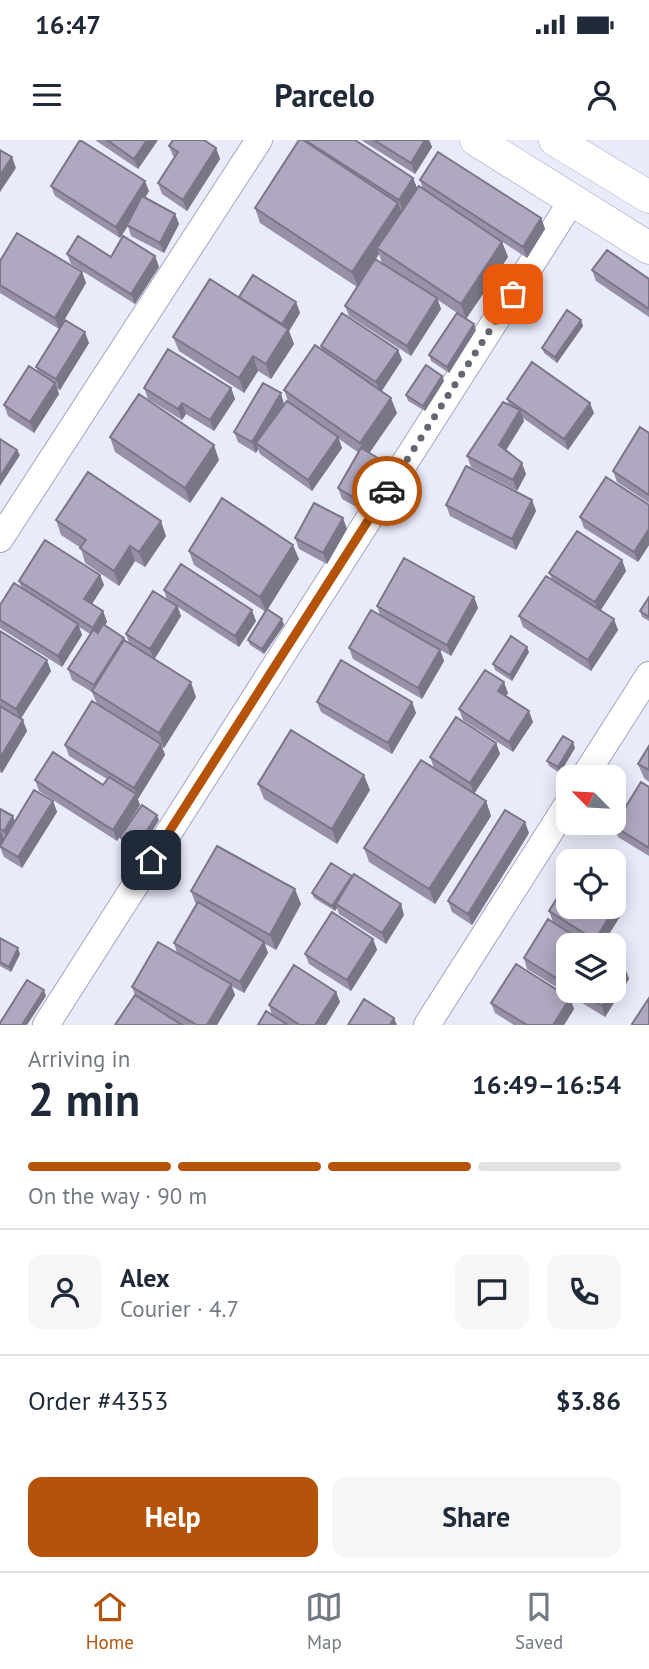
<!DOCTYPE html>
<html lang="en">
<head>
<meta charset="utf-8">
<style>
  :root { --surface:#fff; --page:#f6f6f7; --text:#1f2937; --muted:#747a83; --line:#e0e1e3; --accent:#b45309 }
  body { margin:0; font-family:"PT Sans",sans-serif; background:var(--page); color:var(--text); height:100vh; display:flex; flex-direction:column; font-size:26px; white-space:nowrap }
  * { box-sizing:border-box; margin:0 }
  p { font-size:23px; color:var(--muted) }
  .icon { flex:none; width:38px; height:38px; fill:none; stroke:currentColor; stroke-width:2; stroke-linecap:round; stroke-linejoin:round }
  .map { position:relative; height:885px; overflow:hidden }
  .panel { display:flex; flex-direction:column; background:var(--surface); flex:1 }
  .panel>* { flex:none }
  .needle { width:46px; rotate:294deg }
  .tools { position:absolute; left:556px; top:625px; display:grid; gap:14px }
  .tools a { display:grid; place-items:center; width:70px; height:70px; border-radius:14px; background:var(--surface); box-shadow:0 4px 18px #0003; font-size:35px }
  .pin { position:absolute; display:grid; place-items:center; width:60px; height:60px; color:#fff; margin:-30px; border-radius:14px; box-shadow:0 4px 10px #0006 }
  .courier { position:absolute; display:grid; place-items:center; width:70px; height:70px; margin:-35px; border:5px solid #b45309; border-radius:50%; background:#fff; color:#222; box-shadow:0 2px 9px #0007 }
  .summary em { font-style:normal; font-weight:700 }
  .summary div { display:flex; flex-direction:column-reverse }
  .summary { display:flex; align-items:center; justify-content:space-between; height:119px; padding:0 28px }
  h1 { font-size:46px; font-weight:700; line-height:52px }
  .bar { display:grid; grid-template-columns:repeat(4,1fr); gap:10px 7px; align-content:center; height:84px; padding:0 28px }
  .bar i { height:9px; border-radius:5px; background:var(--line) }
  .bar .on { background:var(--accent) }
  .bar p { grid-column:span 4 }
  .line { display:flex; align-items:center; gap:18px; padding:0 28px; border-top:2px solid var(--line) }
  .line div { flex:1 }
  .round { display:grid; place-items:center; flex:none; width:74px; height:74px; border-radius:14px; background:var(--page) }
  .cta { display:flex; gap:14px; margin-top:auto; padding:14px 28px }
  .cta a { flex:1; height:80px; border-radius:14px; background:var(--accent); color:#fff; font-size:28px; font-weight:700; line-height:80px; text-align:center }
  .cta a+a { background:var(--page); color:var(--text) }
  .status { display:flex; justify-content:space-between; align-items:center; height:49px; padding:0 35px; background:var(--surface); direction:ltr }
  .status svg { height:19px; fill:currentColor }
  header { display:flex; justify-content:space-between; align-items:center; height:91px; padding:0 28px; background:var(--surface); font-size:32px; font-weight:700 }
  .tab-bar { display:flex; justify-content:space-around; align-items:center; height:98px; border-top:2px solid var(--line); background:var(--surface); font-size:19px; color:var(--muted) }
  .tab-bar a { display:grid; justify-items:center; gap:4px }
  .tab-bar .on { color:var(--accent) }
  .map>svg:first-child { display:block }
  .lines { fill:none; stroke-linecap:round; stroke-linejoin:round }
  .minor-casing { stroke:#a3a5bf; stroke-width:28 }
  .tertiary-casing { stroke:#a3a5bf; stroke-width:33 }
  .minor { stroke:#fff; stroke-width:26 }
  .tertiary { stroke:#fff; stroke-width:32 }
  .wall { fill:#9790a6; fill-rule:evenodd }
  .shaded-wall { fill:#7b7687 }
  .building { fill:#b0a8c1; stroke:#7b7687; stroke-width:2 }
  .done { stroke:#646671; stroke-width:7; stroke-dasharray:0 12.6 }
  .route { stroke:#b45309; stroke-width:9 }
</style>
</head>
<body>
<div class="status"><b>16:47</b><svg viewBox="0 0 49 12"><path d="M0 12V9h3v3zM5 12V6h3v6zM10 12V3h3v9zM15 12V0h3v12zM26 1h20v11H26zM47 4h2v5h-2z"/></svg></div>
<header><svg class="icon" aria-label="menu" viewBox="0 0 24 24"><path d="M4 6h16M4 12h16M4 18h16"/></svg>Parcelo<svg class="icon" aria-label="person" viewBox="0 0 24 24"><circle cx="12" cy="8" r="4"/><path d="M4 21q1-7 8-7t8 7"/></svg></header>
<div class="map">
<svg width="649" height="885" viewBox="0 0 649 885">
  <rect width="100%" height="100%" fill="#e9ebfb"/>
  <g class="lines">
    <g class="minor-casing">
      <path id="minor" d="M0,399L259,0
        M584,637L649,535
        M46,885L573,59
        M427,885L569,662"/>
    </g>
    <g class="tertiary-casing">
      <path id="tertiary" d="M476,0L649,108
        M555,0L649,57"/>
    </g>
    <use href="#minor" class="minor"/>
    <use href="#tertiary" class="tertiary"/>
  </g>
  <path class="wall" d="M95,0H158L138,29Z
    M305,0L413,38L417,48L423,49L420,40L541,78L545,89L527,118L483,89L502,102L508,117L466,179L438,160L441,169L411,216L349,176L345,166L357,147L260,83L255,68L306,2ZM379,114L382,123L376,119Z
    M361,0H429L432,7L415,34Z
    M169,6L216,8L220,19L187,71L162,54L158,43L175,17L173,16Z
    M51,46L149,51L145,58L175,74L179,84L164,113L131,96L128,86L120,98L55,56Z
    M67,114L111,117L155,116L159,127L135,164L71,124Z
    M0,121L82,132L86,143L59,189L0,153Z
    M592,130L649,139V177L596,141Z
    M239,157L296,162L300,173L289,191L294,204L271,239L258,231L244,253L179,211L173,197L240,158Z
    M581,180L583,186L557,223L544,213L542,208Z
    M476,190L449,233L431,221L429,215Z
    M89,203L60,250L57,249L59,254L34,293L8,276L4,265L38,232L36,227Z
    M321,206L398,210L402,220L382,251L397,273L369,313L383,321L387,331L364,371L342,359L338,348L359,313L339,299L342,308L312,351L260,314L258,309L256,313L238,302L234,292L288,261L284,250L322,211Z
    M442,236L444,241L425,271L408,261L406,255Z
    M144,248H231L235,259L214,291L186,274L182,280L148,259Z
    M507,259L594,273L568,310L523,278L524,281L506,310L526,334L517,351L471,327L467,316L509,265Z
    M649,293V363L617,342L613,331Z
    M110,297L219,320L190,363L115,312Z
    M532,360L536,371L516,410L450,376L446,365Z
    M649,365V405L638,422L584,388L580,377Z
    M56,380L166,396L145,427L135,421L119,446L85,423L81,408L61,395Z
    M347,389L327,424L299,409L295,398Z
    M189,411L299,419L266,472L194,425Z
    M622,420L626,431L600,471L618,490L591,531L523,487L519,476L552,439L549,433Z
    M100,435L104,445L92,464L103,471L107,482L105,485L129,503L126,494L167,460L164,450L256,481L239,507L178,467L181,476L154,519L196,557L164,608L162,607L165,615L138,659L137,658L140,665L117,701L39,651L35,640L103,645L107,639L69,616L65,605L97,564L92,552L72,540L68,529L90,494L79,487L82,495L62,527L0,488V465L22,449L19,441Z
    M474,457L478,468L451,516L427,502L440,510L444,521L422,559L353,519L349,508L380,475L377,466Z
    M649,457V481L642,477L640,471Z
    M284,485L264,514L250,505L248,500Z
    M0,491L51,531L21,578L27,591L2,633L0,632Z
    M529,512L512,541L495,530L493,524Z
    M508,553L506,556L533,582L513,612L463,580L459,569Z
    M317,562H412L416,573L392,614L321,572Z
    M496,603L500,614L474,654L486,661L491,676L435,764L369,722L364,708L434,628L430,617Z
    M649,606V642L644,638L638,624Z
    M575,608L560,633L549,626L547,621Z
    M258,644L370,650L337,704L264,659Z
    M649,647V716L618,697L614,686Z
    M53,661L57,672L22,728L4,717L0,707V669L15,682Z
    M159,680L138,713L122,703L120,697Z
    M529,693L472,785L452,772L448,761Z
    M352,736L404,775L386,804L339,774L337,768L335,771L314,758L312,753Z
    M191,751L301,764L276,810L265,804L268,813L244,853L231,846L235,855L217,885H182L135,855L132,847L177,813L174,803L196,765Z
    M549,771L623,772L602,805H590L553,782Z
    M0,798L20,814L11,832L0,826Z
    M373,799L377,810L351,851L309,824L305,814Z
    M569,805V850H614L625,828L629,839L605,877L527,829L524,818Z
    M336,852L340,862L326,885H258L272,875L269,865Z
    M570,858L574,869L564,885H514L495,873L491,863Z"/>
  <path class="shaded-wall" d="M147,0H158L138,29L134,19Z
    M425,0H429L432,7L415,34L411,23Z
    M216,8L220,19L187,71L183,60Z
    M12,17L16,28L0,52V35Z
    M413,38L417,48L403,71L399,60Z
    M145,41L149,51L120,98L116,87Z
    M398,63L404,78L377,108L379,114L358,147L352,132Z
    M175,74L179,84L164,113L160,103Z
    M541,78L545,89L527,118L523,107Z
    M502,102L508,117L466,179L461,164Z
    M155,116L159,127L135,164L131,154Z
    M82,132L86,143L59,189L55,178Z
    M437,158L441,169L411,216L407,206Z
    M296,162L300,173L289,191L294,204L271,239L266,224L286,193L282,184Z
    M581,180L583,186L557,223L555,217Z
    M474,184L476,190L449,233L447,227Z
    M85,192L89,203L60,250L56,239Z
    M398,210L402,220L380,253L376,242Z
    M253,216L258,231L244,253L239,238Z
    M442,236L444,241L425,271L423,266Z
    M55,243L59,254L34,293L30,282Z
    M231,248L235,259L214,291L210,280Z
    M281,253L284,264L256,303L258,309L256,313L252,302Z
    M391,258L397,273L366,318L360,303Z
    M182,263L186,274L182,280L178,269Z
    M590,263L594,273L568,310L564,299Z
    M520,270L524,281L503,315L499,305Z
    M338,297L342,308L312,351L308,340Z
    M214,305L219,320L190,363L185,348Z
    M17,310L20,315L0,346V337Z
    M383,321L387,331L364,371L360,361Z
    M522,323L526,334L517,351L513,340Z
    M532,360L536,371L516,410L512,399Z
    M343,378L347,389L327,424L323,413Z
    M161,381L166,396L145,427L139,412Z
    M649,389V405L638,422L634,412Z
    M293,405L299,419L266,472L260,457Z
    M130,406L135,421L119,446L114,431Z
    M622,420L626,431L599,473L595,462Z
    M100,435L104,445L88,470L84,459Z
    M474,457L478,468L451,516L447,505Z
    M177,466L181,476L154,520L150,509Z
    M252,470L256,481L239,507L235,496Z
    M103,471L107,482L96,498L93,488Z
    M282,479L284,485L264,514L262,509Z
    M614,479L618,490L591,531L588,520Z
    M78,484L82,495L62,527L58,516Z
    M527,507L529,512L512,541L510,535Z
    M440,510L444,521L422,559L418,548Z
    M47,520L51,531L20,580L16,569Z
    M191,542L196,557L164,608L159,593Z
    M504,542L508,553L502,562L498,551Z
    M412,562L416,573L392,614L388,603Z
    M529,571L533,582L513,612L509,602Z
    M23,580L27,591L2,633L0,628V618Z
    M573,602L575,608L560,633L558,627Z
    M496,603L500,614L474,654L470,643Z
    M161,604L165,615L138,659L134,648Z
    M364,635L370,650L337,704L332,689Z
    M136,654L140,665L117,701L113,690Z
    M53,661L57,672L22,728L18,717Z
    M486,661L491,676L435,764L429,749Z
    M157,675L159,680L138,713L136,707Z
    M13,676L15,682L6,697L4,691Z
    M525,682L529,693L472,785L468,774Z
    M0,689L4,700L0,707Z
    M352,736L354,741L336,764L337,768L335,771L332,766Z
    M295,749L301,764L276,810L270,795Z
    M619,761L623,772L602,805H597L595,800Z
    M401,764L404,775L386,804L382,793Z
    M373,799L377,810L351,851L347,840Z
    M264,802L268,813L244,853L240,842Z
    M18,808L20,814L11,832L9,827Z
    M625,828L629,839L605,877L602,866L612,850H614V846Z
    M231,844L235,855L217,885H207Z
    M44,850L46,856L27,885H22Z
    M336,852L340,862L326,885H315Z
    M570,858L574,869L564,885H553Z
    M394,878L397,885H390Z"/>
  <path class="building" d="M80,0L145,41L116,87L51,46Z
    M107,0H147L134,19Z
    M173,0H204L216,8L183,60L158,43L178,12L169,6Z
    M299,0H303L398,63L352,132L255,68Z
    M305,0H355L413,38L399,60Z
    M374,0H425L411,23Z
    M0,10L12,17L0,35Z
    M438,12L541,78L523,107L420,40Z
    M419,46L502,102L461,164L377,108Z
    M142,56L175,74L160,103L127,85Z
    M17,93L82,132L55,178L0,145V121Z
    M78,96L111,117L123,96L155,116L131,154L67,114Z
    M607,110L649,139V169L592,130Z
    M375,119L437,158L407,206L345,166Z
    M253,135L296,162L282,184L239,157Z
    M210,139L288,189L266,224L253,216L239,238L173,197Z
    M567,170L581,180L555,217L542,208Z
    M342,173L398,210L376,242L321,206Z
    M457,173L474,184L447,227L429,215Z
    M65,180L85,192L56,239L36,227Z
    M315,205L391,258L360,303L284,250Z
    M168,209L231,248L210,280L182,263L178,269L144,248Z
    M532,222L590,263L564,299L507,259Z
    M426,225L442,236L423,266L406,255Z
    M29,226L55,243L30,282L4,265Z
    M263,243L281,253L252,302L234,292Z
    M139,254L214,305L185,348L110,297Z
    M287,261L338,297L308,340L256,303Z
    M503,262L520,270L499,305L522,323L513,340L467,316Z
    M640,287L649,293V355L613,331Z
    M0,299L17,310L0,337Z
    M361,308L383,321L360,361L338,348Z
    M466,326L532,360L512,399L446,365Z
    M88,332L161,381L139,412L130,406L114,431L80,408L86,400L56,380Z
    M606,337L649,365V389L634,412L580,377Z
    M222,358L293,405L260,457L189,411Z
    M314,363L343,378L323,413L295,398Z
    M577,391L622,420L595,462L549,433Z
    M45,400L100,435L84,459L103,471L93,488L19,441Z
    M404,418L474,457L447,505L377,466Z
    M181,424L252,470L235,496L164,450Z
    M546,436L614,479L588,520L519,476Z
    M14,443L78,484L58,516L0,480V465Z
    M153,451L177,466L150,509L126,494Z
    M649,457V477L640,471Z
    M267,469L282,479L262,509L248,500Z
    M371,470L440,510L418,548L349,508Z
    M103,484L124,498L94,545L68,529L93,490L98,493Z
    M0,491L47,520L16,569L0,559Z
    M511,496L527,507L510,535L493,524Z
    M124,500L191,542L159,593L92,551Z
    M341,520L412,562L388,603L317,562Z
    M485,530L504,542L498,551L529,571L509,602L459,569Z
    M92,561L161,604L134,648L65,605Z
    M0,566L23,580L0,618Z
    M456,577L496,603L470,643L430,617Z
    M291,590L364,635L332,689L258,644Z
    M563,596L573,602L558,627L547,621Z
    M649,606V630L638,624Z
    M53,612L103,645L109,637L136,654L113,690L35,640Z
    M421,620L486,661L429,749L364,708Z
    M641,642L649,647V708L614,686Z
    M34,650L53,661L18,717L0,706Z
    M142,665L157,675L136,707L120,697Z
    M0,669L13,676L4,691L0,689Z
    M505,670L525,682L468,774L448,761Z
    M217,706L295,749L270,795L191,751Z
    M331,723L352,736L332,766L312,753Z
    M354,734L401,764L382,793L336,764Z
    M569,739V766H614V758L619,761L595,800L549,771Z
    M198,762L264,802L240,842L174,803Z
    M332,772L373,799L347,840L305,814Z
    M548,779L588,805H569V846L524,818Z
    M0,798L18,808L9,827L0,822Z
    M158,802L231,844L207,885H197L132,847Z
    M614,821L625,828L614,846Z
    M516,824L570,858L553,885H527L491,863Z
    M294,825L336,852L315,885H300L269,865Z
    M27,840L44,850L22,885H0V883Z
    M576,850H612L602,866Z
    M135,855L182,885H115Z
    M649,858V885H634L632,884Z
    M364,859L394,878L390,885H348Z
    M266,871L288,885H258Z"/>
  <g class="lines">
    <path class="done" d="M387,351L513,154"/>
    <path class="route" d="M151,720L387,351"/>
  </g>
</svg>
<div class="tools">
<a><svg class="needle" viewBox="-14 -14 28 28"><path d="M0-13l5 13h-10z" fill="#e53935"/><path d="M0 13l5-13h-10z" fill="#747a83"/></svg></a>
<a><svg class="icon" aria-label="locate" viewBox="0 0 24 24"><circle cx="12" cy="12" r="6"/><path d="M12 2v4M12 18v4M2 12h4M18 12h4"/></svg></a>
<a><svg class="icon" aria-label="layers" viewBox="0 0 24 24"><path d="M12 4l9 5-9 5-9-5zM3 14l9 5 9-5"/></svg></a>
</div>
<div class="pin" style="left:513px;top:154px;background:#ea580c"><svg class="icon" aria-label="bag" viewBox="0 0 24 24"><path d="M5 8h14l-1 12H6zM9 8a3 3 0 0 1 6 0"/></svg></div>
<div class="pin" style="left:151px;top:720px;background:#1f2937"><svg class="icon" aria-label="home" viewBox="0 0 24 24"><path d="M3 11l9-7 9 7M6 9v11h12V9"/></svg></div>
<div class="courier" style="left:387px;top:351px"><svg class="icon" aria-label="car" viewBox="0 0 24 24"><path d="M5 17H2v-5l4-1 3-4h7l3 4 3 1v5h-3M9 17h6M6 11h13"/><circle cx="7" cy="17" r="2"/><circle cx="17" cy="17" r="2"/></svg></div>
</div>
<section class="panel">
<div class="summary"><div><h1>2 min</h1><p>Arriving in</p></div><em>16:49–16:54</em></div>
<div class="bar"><i class="on"></i><i class="on"></i><i class="on"></i><i></i><p>On the way · 90 m</p></div>
<div class="line" style="height:126px"><a class="round"><svg class="icon" aria-label="person" viewBox="0 0 24 24"><circle cx="12" cy="8" r="4"/><path d="M4 21q1-7 8-7t8 7"/></svg></a><div><b>Alex</b><p>Courier · 4.7</p></div><a class="round"><svg class="icon" aria-label="chat" viewBox="0 0 24 24"><path d="M4 5h16v11H9l-5 4z"/></svg></a><a class="round"><svg class="icon" aria-label="phone" viewBox="0 0 24 24"><path d="M5 4h4l2 5-3 2q2 4 5 5l2-3 5 2v4C11 20 4 13 5 4z"/></svg></a></div>
<div class="line" style="height:91px"><div>Order #4353</div><b>$3.86</b></div>
<div class="cta"><a>Help</a><a>Share</a></div>
</section>
<nav class="tab-bar">
<a class="on"><svg class="icon" aria-label="home" viewBox="0 0 24 24"><path d="M3 11l9-7 9 7M6 9v11h12V9"/></svg>Home</a>
<a><svg class="icon" aria-label="map" viewBox="0 0 24 24"><path d="M3 6l6-2 6 2 6-2v14l-6 2-6-2-6 2zM9 4v14M15 6v14"/></svg>Map</a>
<a><svg class="icon" aria-label="saved" viewBox="0 0 24 24"><path d="M7 4h10v16l-5-4-5 4z"/></svg>Saved</a>
</nav>
</body>
</html>
